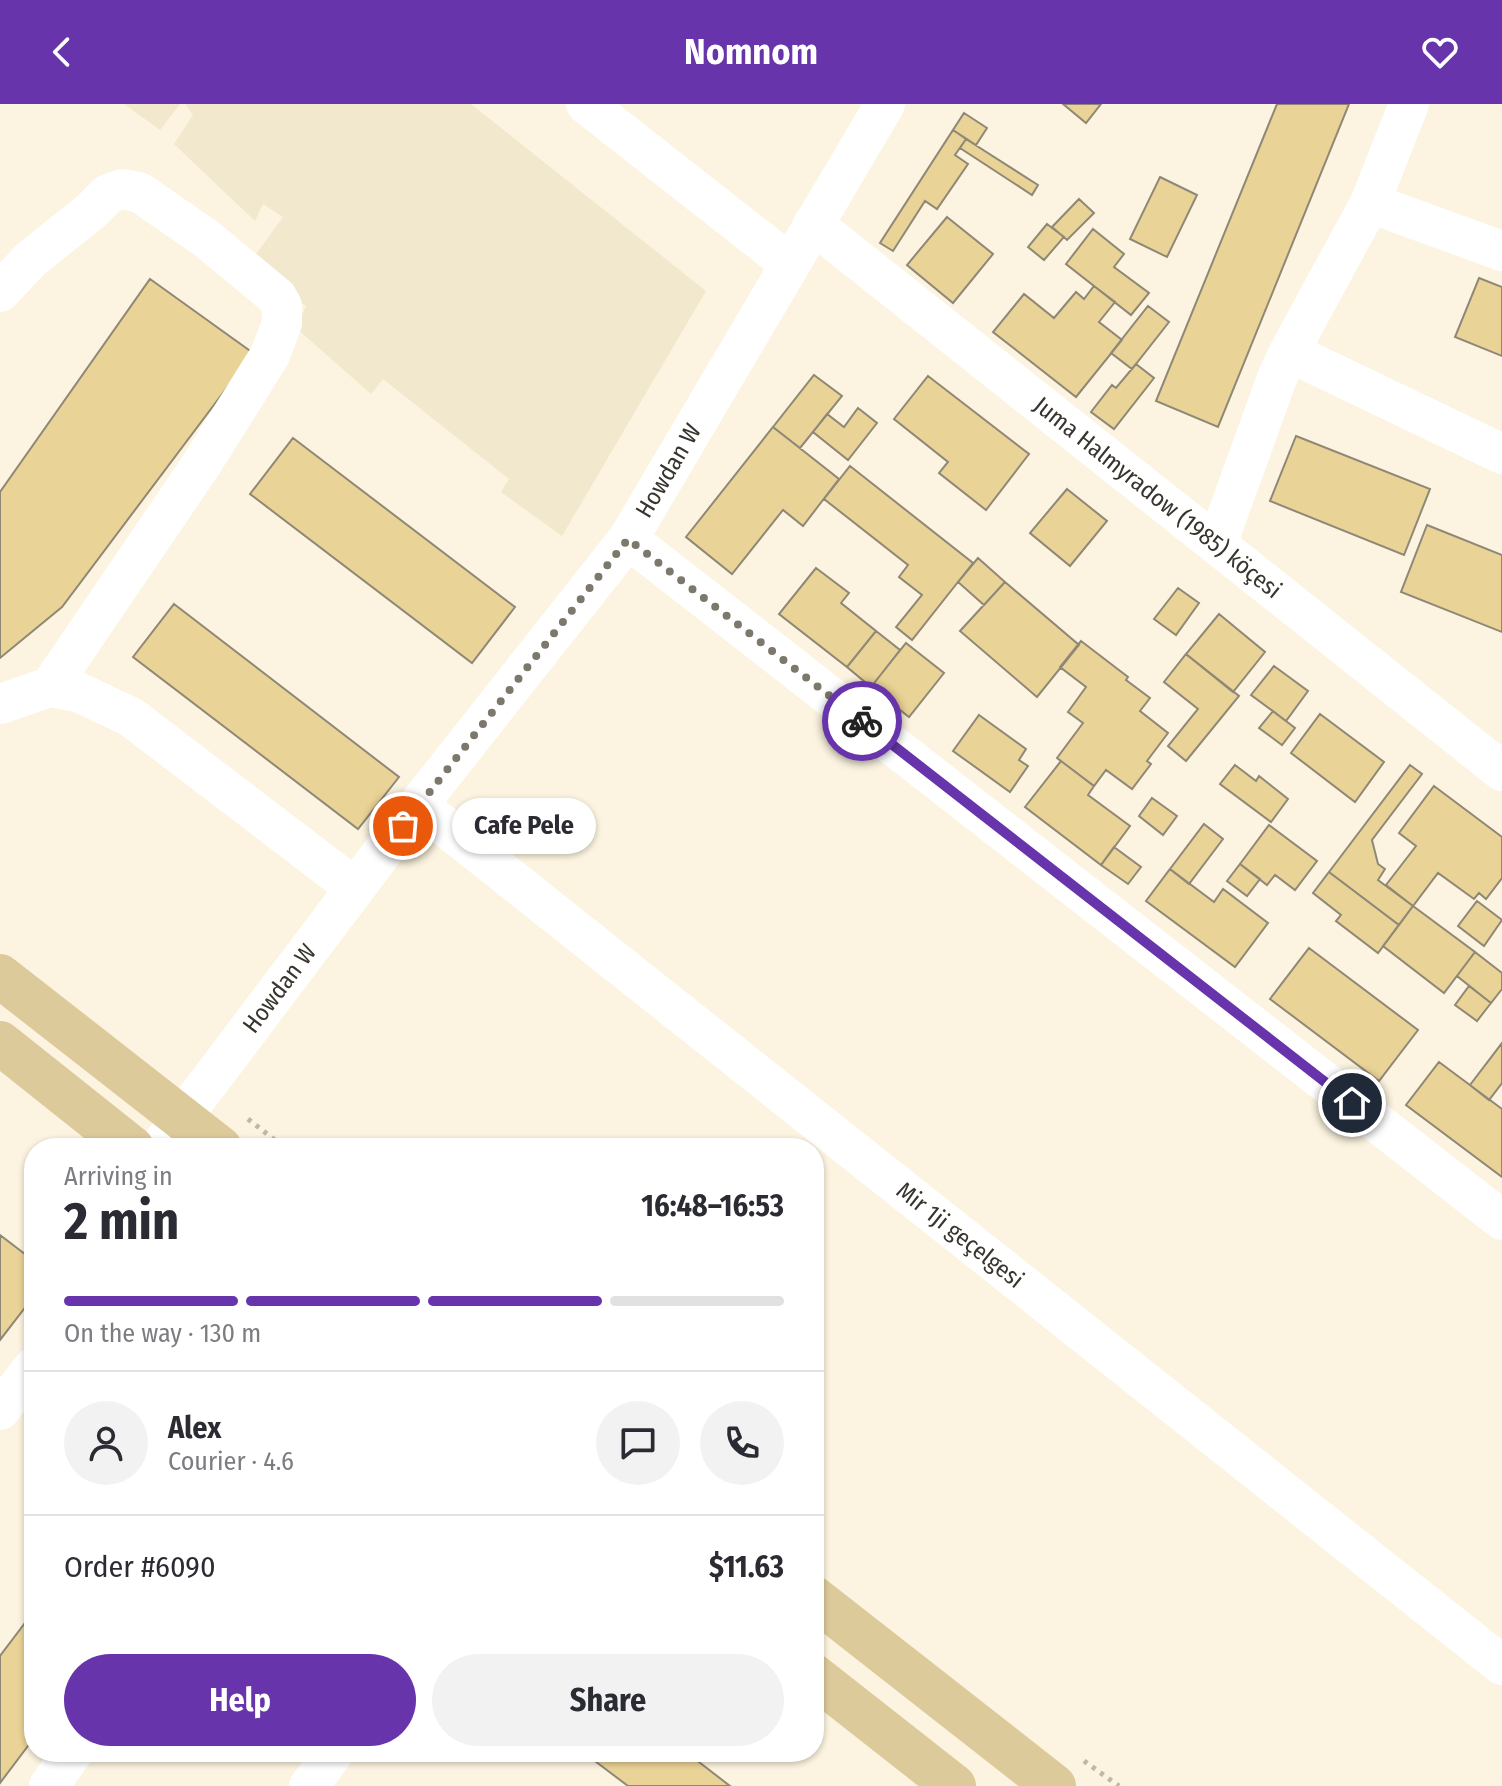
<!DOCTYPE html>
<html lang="en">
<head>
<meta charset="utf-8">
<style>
  :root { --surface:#fff; --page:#f2f2f3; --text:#2b2b33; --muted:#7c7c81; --line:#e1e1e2; --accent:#6834ab }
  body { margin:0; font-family:"Fira Sans Condensed",sans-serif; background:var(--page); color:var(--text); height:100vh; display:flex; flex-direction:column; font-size:30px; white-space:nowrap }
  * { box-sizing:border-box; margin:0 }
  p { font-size:26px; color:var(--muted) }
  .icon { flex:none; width:44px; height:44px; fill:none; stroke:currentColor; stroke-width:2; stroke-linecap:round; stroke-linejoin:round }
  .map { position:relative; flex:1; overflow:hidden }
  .sheet { position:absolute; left:24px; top:1034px; width:800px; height:624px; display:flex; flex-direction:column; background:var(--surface); border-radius:32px; box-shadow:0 2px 6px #0004 }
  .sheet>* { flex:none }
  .pin { position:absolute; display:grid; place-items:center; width:68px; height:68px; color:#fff; margin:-34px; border:4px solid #fff; border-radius:50%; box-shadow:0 2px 8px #0007 }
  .courier { position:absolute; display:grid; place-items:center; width:80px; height:80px; margin:-40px; border:6px solid #6834ab; border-radius:50%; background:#fff; color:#222; box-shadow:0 2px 10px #0007 }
  .bubble { position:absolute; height:56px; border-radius:28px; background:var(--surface); box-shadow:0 2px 6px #0004; font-size:26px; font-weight:700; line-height:56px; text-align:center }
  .head em { font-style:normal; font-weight:700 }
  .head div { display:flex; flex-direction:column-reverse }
  .head { display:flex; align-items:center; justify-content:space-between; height:136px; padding:0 40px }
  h1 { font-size:52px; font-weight:700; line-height:60px }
  .bar { display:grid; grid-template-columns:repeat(4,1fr); gap:12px 8px; align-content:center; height:96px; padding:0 40px }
  .bar i { height:10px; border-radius:6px; background:var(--line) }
  .bar .selected { background:var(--accent) }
  .bar p { grid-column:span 4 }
  .line { display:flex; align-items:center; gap:20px; padding:0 40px; border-top:2px solid var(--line) }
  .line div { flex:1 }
  .round { display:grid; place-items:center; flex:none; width:84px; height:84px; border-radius:42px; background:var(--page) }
  .action { display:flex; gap:16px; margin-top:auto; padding:16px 40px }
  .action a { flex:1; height:92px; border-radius:48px; background:var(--accent); color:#fff; font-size:32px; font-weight:700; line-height:92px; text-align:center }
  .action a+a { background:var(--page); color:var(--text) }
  header { display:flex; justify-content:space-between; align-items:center; height:104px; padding:0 40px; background:var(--accent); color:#fff; font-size:36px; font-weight:700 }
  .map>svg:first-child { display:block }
  .built { fill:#f2e8cd }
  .building { fill:#ead396; stroke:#8f8876; stroke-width:2 }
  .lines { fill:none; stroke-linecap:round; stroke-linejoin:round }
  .path { stroke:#bfb8a8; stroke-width:5; stroke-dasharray:4 6; stroke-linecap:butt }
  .minor { stroke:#fff; stroke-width:40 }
  .major { stroke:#dcca9a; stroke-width:44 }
  .done { stroke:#7d786c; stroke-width:8; stroke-dasharray:0 14.4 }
  .route { stroke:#6834ab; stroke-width:10 }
  .labels { text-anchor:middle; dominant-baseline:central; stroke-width:7; stroke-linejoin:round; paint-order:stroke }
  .street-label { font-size:24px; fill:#38352e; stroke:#fff }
</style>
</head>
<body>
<header><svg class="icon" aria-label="back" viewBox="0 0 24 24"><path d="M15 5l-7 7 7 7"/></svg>Nomnom<svg class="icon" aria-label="heart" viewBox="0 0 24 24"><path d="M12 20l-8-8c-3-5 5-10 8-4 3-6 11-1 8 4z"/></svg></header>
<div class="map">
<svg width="1502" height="1682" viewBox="0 0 1502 1682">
  <rect width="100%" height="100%" fill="#fcf4e0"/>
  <path class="built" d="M124,0H180L160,26Z
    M185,0H471L706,187L562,432L501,388L509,375L383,275L371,290L296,224L306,202L246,164L283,113L263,100L255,117L174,40L193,11Z"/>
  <path class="building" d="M1063,0H1101L1086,19Z
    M1277,0H1349L1218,323L1156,297Z
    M964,9L987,24L976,41L953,26Z
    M953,26L966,35L955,51L968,60L937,105L925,97L893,147L880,139Z
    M966,35L1038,81L1032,91L960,44Z
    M1160,73L1197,91L1167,153L1130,135Z
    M1079,95L1094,109L1067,136L1052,123Z
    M947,113L993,150L953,199L907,161Z
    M1047,120L1064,133L1044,156L1028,143Z
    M1093,125L1124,150L1114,163L1149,189L1131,211L1066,160Z
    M1479,174L1502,183V252L1455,233Z
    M150,175L253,249L62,503L0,554V388Z
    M1094,182L1115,198L1099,218L1122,236L1076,293L993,228L1024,190L1054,214L1076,188L1084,195Z
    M1148,202L1169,218L1132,265L1111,249Z
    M1136,260L1154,274L1114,325L1091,308L1112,281L1116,284Z
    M814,271L842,292L800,344L773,323Z
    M928,272L1029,350L986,406L939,369L948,358L894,315Z
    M858,304L877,319L848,356L813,328L827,310L844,323Z
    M773,323L839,375L803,422L783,406L732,470L686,433Z
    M1296,332L1430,385L1404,451L1270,397Z
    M293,334L515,503L472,559L250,390Z
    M850,362L973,459L912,536L896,523L922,491L899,473L908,461L824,395Z
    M1067,385L1107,417L1070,462L1030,429Z
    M1427,421L1502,451V528L1401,488Z
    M978,454L1005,478L984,501L958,478Z
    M816,464L849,489L841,499L876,527L847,563L779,510Z
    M1005,478L1079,541L1037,593L960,527Z
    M1178,484L1199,499L1176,531L1154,515Z
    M174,500L399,673L358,725L133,553Z
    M1219,510L1265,548L1233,588L1186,550Z
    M876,527L900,546L871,583L847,563Z
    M1081,537L1128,573L1126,576L1150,594L1140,607L1168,629L1147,657L1151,660L1132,685L1106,666L1094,682L1057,654L1083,619L1068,608L1086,583L1060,563Z
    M906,539L944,569L909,613L871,583Z
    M1186,550L1239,592L1186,657L1168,642L1198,605L1164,578Z
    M1274,562L1308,587L1286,617L1251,591Z
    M1273,607L1295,624L1282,641L1259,624Z
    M1320,610L1384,658L1355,698L1291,649Z
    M979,611L1026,645L1019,656L1028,662L1010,688L953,647Z
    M1061,657L1094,682L1088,691L1130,722L1101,761L1025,703Z
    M1235,661L1256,677L1259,672L1288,695L1271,718L1220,680Z
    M1410,661L1422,670L1372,736L1378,760L1385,765L1378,776L1413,802L1399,821L1329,768Z
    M1434,682L1502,733V774L1486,795L1479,789L1474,795L1438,769L1413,802L1386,781L1416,742L1399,729Z
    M1152,694L1177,712L1163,731L1139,712Z
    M1204,720L1223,735L1189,780L1170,765Z
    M1269,721L1317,757L1295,786L1275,771L1267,781L1240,760Z
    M1114,743L1141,763L1128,780L1101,761Z
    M1240,760L1260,775L1247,792L1227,777Z
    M1170,765L1214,798L1223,785L1268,819L1235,863L1146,797Z
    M1329,768L1399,821L1378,849L1336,817L1341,811L1313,789Z
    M1477,797L1502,816L1484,842L1458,822Z
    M1413,802L1475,848L1444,889L1383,842Z
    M1309,844L1418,926L1379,977L1270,895Z
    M1475,848L1502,869V885L1491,899L1457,872Z
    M1469,882L1491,899L1477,917L1455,901Z
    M1502,939V979L1489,996L1470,981Z
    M1439,958L1502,1005V1073L1406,1001Z
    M0,1131L34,1157V1192L0,1236Z
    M34,1507V1634L0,1679V1552Z
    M583,1648H686L730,1682H628Z"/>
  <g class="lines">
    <path class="path" d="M248,1015L285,1044
      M1084,1657L1119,1682"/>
    <g class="minor">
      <path d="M586,0L790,160"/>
      <path d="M1409,0L1370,99L1502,147"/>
      <path id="s1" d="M813,120L1502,667"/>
      <path d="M0,188L31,155L90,108L108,90L122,85L139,88L207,135L277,193L282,202V219L270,251L201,361L50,583"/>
      <path d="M1289,248L1502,350"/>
      <path d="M628,435L1502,1116"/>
      <path d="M1217,440L1277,274L1289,248L1370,99"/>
      <path d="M0,600L50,583L78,588L131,613L355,784"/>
      <path id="s2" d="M418,701L1502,1561"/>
      <path id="s3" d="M159,1044L418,701L628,435L885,0"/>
      <path d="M0,1306L34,1263"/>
      <path d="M49,1682L73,1648"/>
      <path d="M309,1682L334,1648"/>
    </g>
    <path class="major" d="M0,872L220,1044
      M0,939L132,1044
      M814,1494L1054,1682
      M814,1572L954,1682"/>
  </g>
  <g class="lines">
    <path class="done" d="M403,722L628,435L862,617"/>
    <path class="route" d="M862,617L1352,999"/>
  </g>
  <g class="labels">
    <g class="street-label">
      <text stroke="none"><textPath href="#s3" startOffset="848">Howdan W</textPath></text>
      <text stroke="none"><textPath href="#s1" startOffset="440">Juma Halmyradow (1985) köçesi</textPath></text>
      <text stroke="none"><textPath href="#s3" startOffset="200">Howdan W</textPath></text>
      <text stroke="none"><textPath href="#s2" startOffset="692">Mir 1ji geçelgesi</textPath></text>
    </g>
  </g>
</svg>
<div class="pin" style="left:403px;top:722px;background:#ea580c"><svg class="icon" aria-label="bag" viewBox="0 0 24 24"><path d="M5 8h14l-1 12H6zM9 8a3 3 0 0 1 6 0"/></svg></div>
<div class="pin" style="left:1352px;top:999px;background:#1f2937"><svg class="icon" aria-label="home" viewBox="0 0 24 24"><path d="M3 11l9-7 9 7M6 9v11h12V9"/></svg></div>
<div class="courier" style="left:862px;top:617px"><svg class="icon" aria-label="bike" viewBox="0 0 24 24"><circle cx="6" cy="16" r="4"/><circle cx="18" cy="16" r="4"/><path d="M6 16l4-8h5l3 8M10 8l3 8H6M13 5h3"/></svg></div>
<div class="bubble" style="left:452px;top:694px;width:144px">Cafe Pele</div>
<section class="sheet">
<div class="head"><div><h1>2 min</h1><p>Arriving in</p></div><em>16:48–16:53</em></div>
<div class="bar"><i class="selected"></i><i class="selected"></i><i class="selected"></i><i></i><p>On the way · 130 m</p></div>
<div class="line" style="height:144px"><a class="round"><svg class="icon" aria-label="person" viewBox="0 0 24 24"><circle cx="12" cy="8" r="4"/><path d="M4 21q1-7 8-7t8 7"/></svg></a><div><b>Alex</b><p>Courier · 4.6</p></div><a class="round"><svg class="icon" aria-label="chat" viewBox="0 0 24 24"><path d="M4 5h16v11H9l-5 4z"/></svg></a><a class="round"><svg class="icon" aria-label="phone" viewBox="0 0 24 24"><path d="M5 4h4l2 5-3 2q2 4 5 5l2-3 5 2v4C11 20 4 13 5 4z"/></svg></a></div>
<div class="line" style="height:104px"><div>Order #6090</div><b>$11.63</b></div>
<div class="action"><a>Help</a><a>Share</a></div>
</section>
</div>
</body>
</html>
